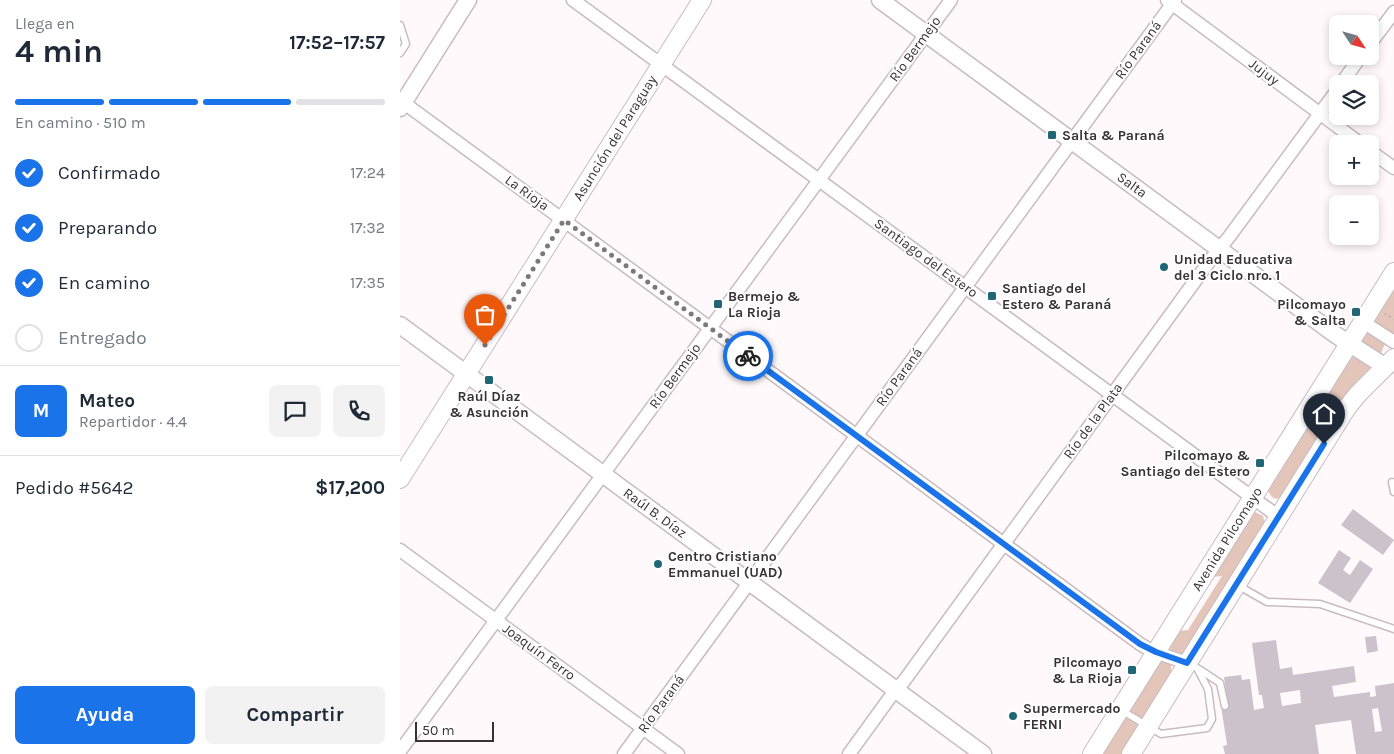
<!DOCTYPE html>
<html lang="es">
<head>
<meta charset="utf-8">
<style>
  :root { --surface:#fff; --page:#f2f2f3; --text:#1f2937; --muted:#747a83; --line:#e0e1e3; --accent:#1a73e8 }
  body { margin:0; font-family:Karla,sans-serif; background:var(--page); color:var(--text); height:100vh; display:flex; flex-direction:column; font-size:19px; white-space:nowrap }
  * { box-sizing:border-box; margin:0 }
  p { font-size:16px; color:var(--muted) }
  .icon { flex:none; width:28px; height:28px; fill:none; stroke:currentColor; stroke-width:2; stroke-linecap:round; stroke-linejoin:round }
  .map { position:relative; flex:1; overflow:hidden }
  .details { display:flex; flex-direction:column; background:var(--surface); width:400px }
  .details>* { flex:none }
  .needle { width:32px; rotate:126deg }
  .tools { position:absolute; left:929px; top:15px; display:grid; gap:10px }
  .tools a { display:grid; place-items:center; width:50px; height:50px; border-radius:8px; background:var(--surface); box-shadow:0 2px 8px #0003; font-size:25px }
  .scale { position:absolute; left:15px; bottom:12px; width:79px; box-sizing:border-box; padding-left:5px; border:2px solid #383235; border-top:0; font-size:14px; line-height:18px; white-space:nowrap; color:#383235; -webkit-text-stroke:4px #fff; paint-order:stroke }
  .pin { position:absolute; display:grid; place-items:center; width:42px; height:42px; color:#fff; margin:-51px -21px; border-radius:50% 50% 50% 0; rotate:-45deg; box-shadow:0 0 5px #0007 }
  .pin .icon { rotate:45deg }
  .courier { position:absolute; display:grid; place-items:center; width:50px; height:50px; margin:-25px; border:4px solid #1a73e8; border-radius:50%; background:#fff; color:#222; box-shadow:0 1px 6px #0007 }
  .headline em { font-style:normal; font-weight:700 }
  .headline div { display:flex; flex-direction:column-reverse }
  .headline { display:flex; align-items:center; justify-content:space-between; height:85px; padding:0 15px }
  h1 { font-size:32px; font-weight:700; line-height:38px }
  .bar { display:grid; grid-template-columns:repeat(4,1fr); gap:8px 5px; align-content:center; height:60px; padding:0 15px }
  .bar i { height:6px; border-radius:4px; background:var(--line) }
  .bar .on { background:var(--accent) }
  .bar p { grid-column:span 4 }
  .line { display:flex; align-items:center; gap:12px; padding:0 15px; border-top:1px solid var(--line) }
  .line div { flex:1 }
  .round { display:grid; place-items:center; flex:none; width:52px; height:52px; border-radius:8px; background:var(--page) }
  ol { padding:0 15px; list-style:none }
  li { display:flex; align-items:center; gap:15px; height:55px }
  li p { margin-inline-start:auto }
  li .icon { padding:5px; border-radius:50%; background:var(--accent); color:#fff; stroke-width:4 }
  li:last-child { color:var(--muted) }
  li i { width:28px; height:28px; border:2px solid var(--line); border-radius:50% }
  .cta { display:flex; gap:10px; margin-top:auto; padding:10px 15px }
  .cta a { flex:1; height:58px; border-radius:8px; background:var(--accent); color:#fff; font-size:20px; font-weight:700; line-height:58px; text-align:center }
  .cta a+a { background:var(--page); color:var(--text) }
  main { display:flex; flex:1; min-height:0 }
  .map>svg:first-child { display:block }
  .green { fill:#e3c5b9 }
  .building { fill:#cbc2cc; fill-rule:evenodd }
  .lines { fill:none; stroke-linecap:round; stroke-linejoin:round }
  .service-casing { stroke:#c9bcc1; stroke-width:9 }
  .minor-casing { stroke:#c9bcc1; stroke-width:15 }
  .tertiary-casing { stroke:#c9bcc1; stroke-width:19 }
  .secondary-casing { stroke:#c9bcc1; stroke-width:20 }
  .path { stroke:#a49ea1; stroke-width:2; stroke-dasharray:1 4; stroke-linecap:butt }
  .service { stroke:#fff; stroke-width:6 }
  .minor { stroke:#fff; stroke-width:12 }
  .tertiary { stroke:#fff; stroke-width:16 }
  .secondary { stroke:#fff; stroke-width:18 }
  .done { stroke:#7e787b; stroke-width:5; stroke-dasharray:0 9 }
  .route { stroke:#1a73e8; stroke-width:6 }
  .poi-dot { fill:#216677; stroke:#fff; stroke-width:2 }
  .labels { text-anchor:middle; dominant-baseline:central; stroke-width:4; stroke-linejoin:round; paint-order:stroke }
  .street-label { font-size:14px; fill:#383235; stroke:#fff }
  .poi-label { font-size:14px; font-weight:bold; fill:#383235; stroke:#fff; text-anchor:start }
</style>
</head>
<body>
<main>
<section class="details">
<div class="headline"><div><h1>4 min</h1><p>Llega en</p></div><em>17:52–17:57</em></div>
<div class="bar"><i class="on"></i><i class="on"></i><i class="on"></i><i></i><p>En camino · 510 m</p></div>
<ol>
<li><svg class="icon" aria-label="check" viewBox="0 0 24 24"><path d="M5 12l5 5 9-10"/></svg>Confirmado<p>17:24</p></li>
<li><svg class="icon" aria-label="check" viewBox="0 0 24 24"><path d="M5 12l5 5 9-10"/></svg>Preparando<p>17:32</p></li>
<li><svg class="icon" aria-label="check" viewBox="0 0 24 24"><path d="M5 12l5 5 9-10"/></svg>En camino<p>17:35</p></li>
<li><i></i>Entregado</li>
</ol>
<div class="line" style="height:90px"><b class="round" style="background:var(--accent);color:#fff">M</b><div><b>Mateo</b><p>Repartidor · 4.4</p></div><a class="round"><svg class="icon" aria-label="chat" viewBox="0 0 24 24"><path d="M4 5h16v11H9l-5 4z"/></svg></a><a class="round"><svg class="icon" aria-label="phone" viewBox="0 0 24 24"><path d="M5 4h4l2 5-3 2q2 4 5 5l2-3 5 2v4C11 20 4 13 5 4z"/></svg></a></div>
<div class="line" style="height:65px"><div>Pedido #5642</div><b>$17,200</b></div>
<div class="cta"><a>Ayuda</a><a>Compartir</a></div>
</section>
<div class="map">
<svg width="994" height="754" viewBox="0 0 994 754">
  <rect width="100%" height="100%" fill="#fff9fc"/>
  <path class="green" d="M994,286V335L975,323L974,320Z
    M965,333H968L985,344L981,353L979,354L960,343L961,339Z
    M952,354L973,367L882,497L876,499L872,497L867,490Z
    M855,512L863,516L865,524L786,651L781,654L772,652L769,646L777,631L788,630L822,576L811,577L851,514Z
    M762,661L771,665V674L744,718L741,719L729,709L759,662Z
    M725,717L739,726L722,754H700Z"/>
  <path class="building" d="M953,509L994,540L983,555L941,525Z
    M939,550L951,558L943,570L950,575L960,560L973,569L950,603L918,583Z
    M976,636L978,651L967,653L965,637Z
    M876,640L880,669L892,667L893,675L954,666L956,682L932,686L934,697L970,692V697L976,696L975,686L994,683V754H956L951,720L915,725L919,754H825L823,746L827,745L821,706L828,705L824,677L841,675L842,680L850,679L854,710L864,708L862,695H859L852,643ZM900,690L901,703L882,706L880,693ZM978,708L982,731L975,732L972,709Z"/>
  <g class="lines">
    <g class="service-casing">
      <path id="service" d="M0,25L6,44L0,53
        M992,482L994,492
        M839,583L846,590L867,602L920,604L994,629
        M799,669L820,683L825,706
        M721,710L761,734L807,728L812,719L808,689L797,668"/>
    </g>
    <g class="minor-casing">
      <path id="minor" d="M173,0L879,517
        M767,0L961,144
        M970,44L994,12
        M941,84L961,56
        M4,103L740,644L752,651L787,663
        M970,151L994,168
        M963,322L994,342
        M0,550L278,754
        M0,751L551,0
        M224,754L775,0
        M449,754L491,696L504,681L811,259L829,237L938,89"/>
    </g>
    <g class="tertiary-casing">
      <path id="tertiary" d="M480,0L936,335L986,367
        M0,108L68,0
        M0,325L583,754"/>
    </g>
    <g class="secondary-casing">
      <path id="secondary" d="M0,479L302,0
        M692,754L994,272
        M731,754L946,409L958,394L994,358"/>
    </g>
    <path class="path" d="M985,314L994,319"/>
    <use href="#service" class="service"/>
    <use href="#minor" class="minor"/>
    <use href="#tertiary" class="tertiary"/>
    <use href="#secondary" class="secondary"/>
  </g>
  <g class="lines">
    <path class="done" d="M85,345L164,220L348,356"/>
    <path class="route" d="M348,356L740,644L756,652L787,663L924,444"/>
  </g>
  <g class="poi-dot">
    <rect x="647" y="130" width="10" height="10" rx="2.5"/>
    <circle cx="764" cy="267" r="5"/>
    <rect x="587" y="291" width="10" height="10" rx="2.5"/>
    <rect x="313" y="299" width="10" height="10" rx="2.5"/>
    <rect x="951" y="307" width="10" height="10" rx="2.5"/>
    <rect x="84" y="375" width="10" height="10" rx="2.5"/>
    <rect x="855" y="458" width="10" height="10" rx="2.5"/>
    <circle cx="258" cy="564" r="5"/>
    <rect x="727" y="665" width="10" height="10" rx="2.5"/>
    <circle cx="613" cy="716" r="5"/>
  </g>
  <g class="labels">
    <g class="street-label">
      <text transform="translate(515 49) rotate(-54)">Río Bermejo</text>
      <text transform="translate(738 50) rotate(-54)">Río Paraná</text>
      <text transform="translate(864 72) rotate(37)">Jujuy</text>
      <text transform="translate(215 138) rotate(-58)">Asunción del Paraguay</text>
      <text transform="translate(732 185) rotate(36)">Salta</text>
      <text transform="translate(127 193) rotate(36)">La Rioja</text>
      <text transform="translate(526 258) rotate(36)">Santiago del Estero</text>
      <text transform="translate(275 376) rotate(-54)">Río Bermejo</text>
      <text transform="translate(499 377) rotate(-54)">Río Paraná</text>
      <text transform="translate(693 421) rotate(-54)">Río de la Plata</text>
      <text transform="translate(255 513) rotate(36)">Raúl B. Díaz</text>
      <text transform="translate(827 539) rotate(-58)">Avenida Pilcomayo</text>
      <text transform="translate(139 652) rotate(36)">Joaquín Ferro</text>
      <text transform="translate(261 704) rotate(-54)">Río Paraná</text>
    </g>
    <g class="poi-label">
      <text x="662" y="135">Salta &amp; Paraná</text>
      <text x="774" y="259">Unidad Educativa<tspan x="774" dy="16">del 3 Ciclo nro. 1</tspan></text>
      <text x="602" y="288">Santiago del<tspan x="602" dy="16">Estero &amp; Paraná</tspan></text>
      <text x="328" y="296">Bermejo &amp;<tspan x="328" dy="16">La Rioja</tspan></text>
      <text x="946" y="304" text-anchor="end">Pilcomayo<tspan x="946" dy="16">&amp; Salta</tspan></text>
      <text x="89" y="396" text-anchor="middle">Raúl Díaz<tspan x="89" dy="16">&amp; Asunción</tspan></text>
      <text x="850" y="455" text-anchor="end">Pilcomayo &amp;<tspan x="850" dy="16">Santiago del Estero</tspan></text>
      <text x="268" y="556">Centro Cristiano<tspan x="268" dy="16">Emmanuel (UAD)</tspan></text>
      <text x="722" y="662" text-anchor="end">Pilcomayo<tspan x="722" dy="16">&amp; La Rioja</tspan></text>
      <text x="623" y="708">Supermercado<tspan x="623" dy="16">FERNI</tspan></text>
    </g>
  </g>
</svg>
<div class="tools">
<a><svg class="needle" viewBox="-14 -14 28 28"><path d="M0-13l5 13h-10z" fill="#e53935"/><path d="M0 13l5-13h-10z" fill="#747a83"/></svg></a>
<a><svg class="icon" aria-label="layers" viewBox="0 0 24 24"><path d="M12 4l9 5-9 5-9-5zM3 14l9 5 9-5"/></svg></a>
<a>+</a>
<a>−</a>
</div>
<div class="scale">50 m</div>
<div class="pin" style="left:85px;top:345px;background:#ea580c"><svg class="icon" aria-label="bag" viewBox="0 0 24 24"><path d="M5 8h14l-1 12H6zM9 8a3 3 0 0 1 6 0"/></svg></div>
<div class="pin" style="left:924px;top:444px;background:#1f2937"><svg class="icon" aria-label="home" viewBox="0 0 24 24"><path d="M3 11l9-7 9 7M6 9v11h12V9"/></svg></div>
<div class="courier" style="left:348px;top:356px"><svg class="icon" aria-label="bike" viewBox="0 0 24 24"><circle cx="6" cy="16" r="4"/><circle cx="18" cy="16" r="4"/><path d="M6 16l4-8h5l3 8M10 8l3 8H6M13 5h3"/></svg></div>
</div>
</main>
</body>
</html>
